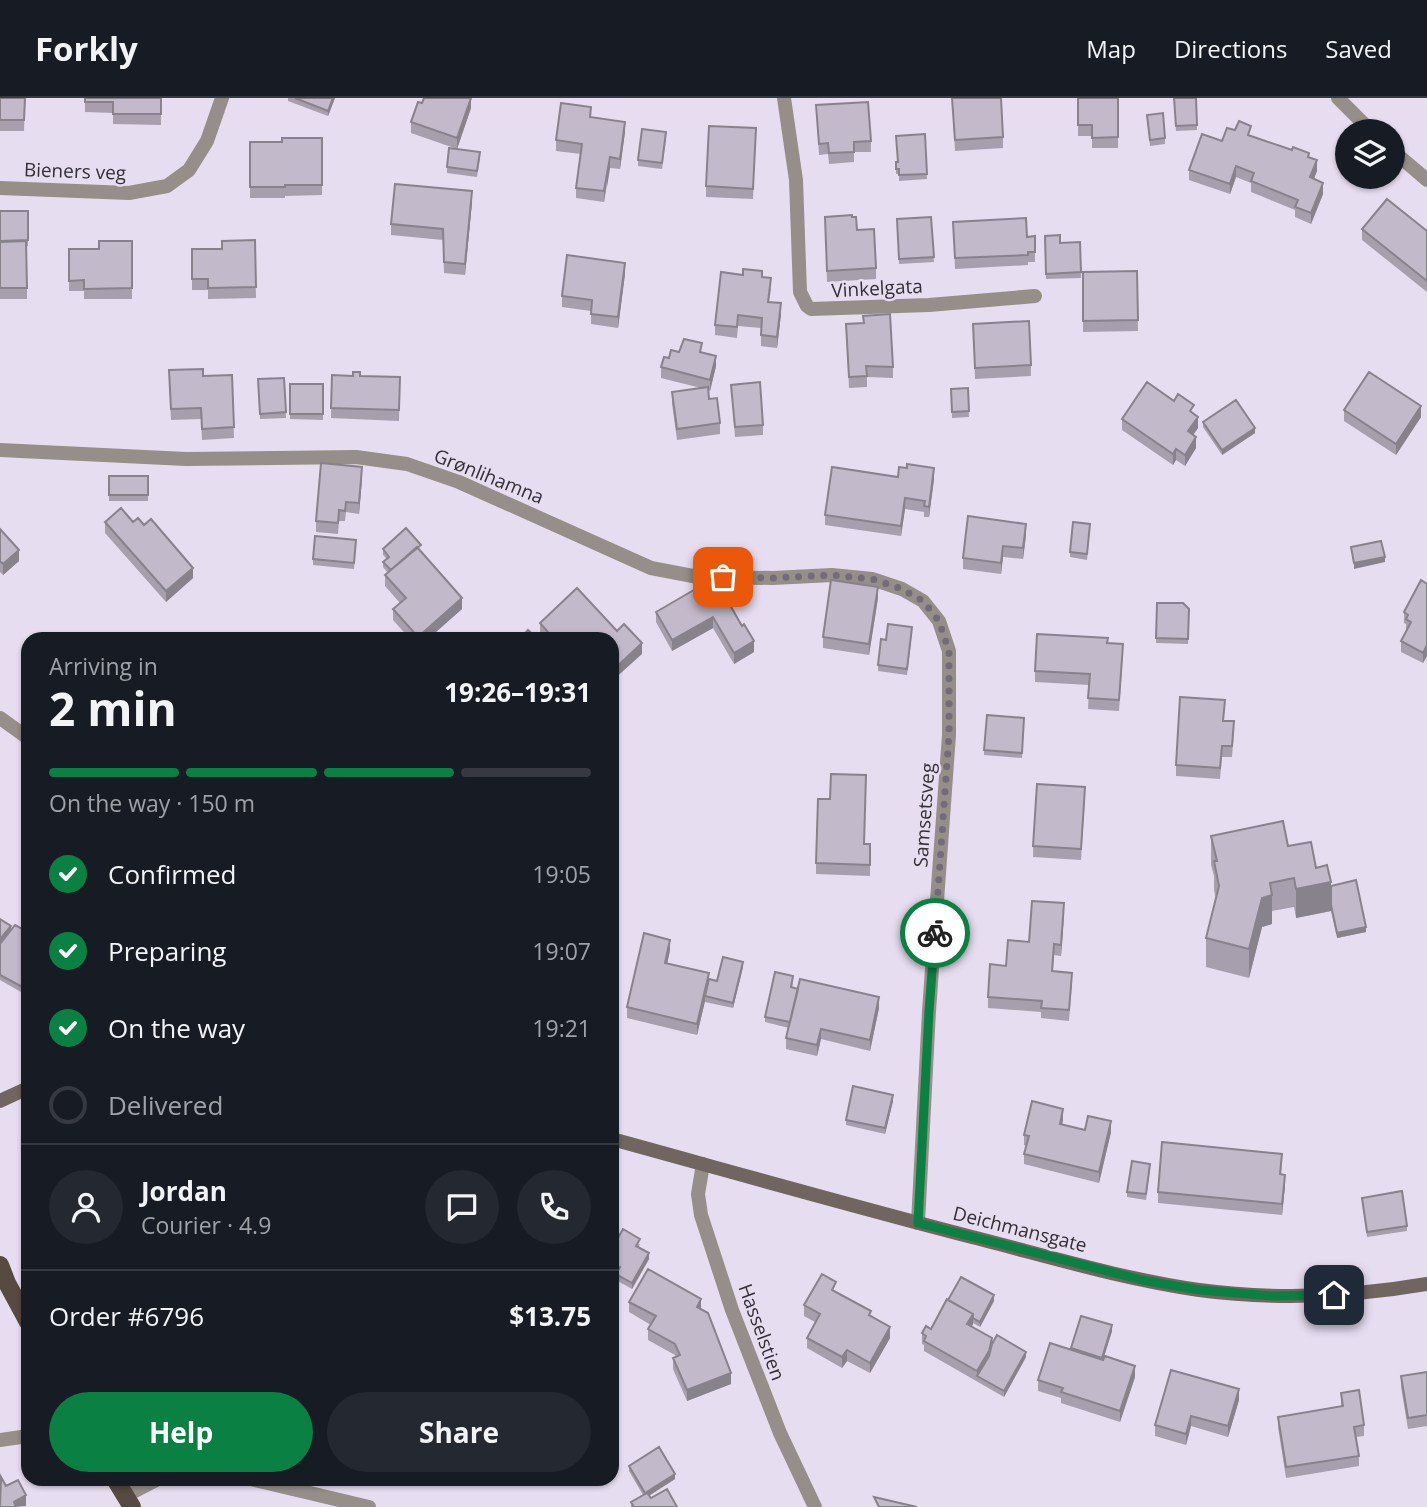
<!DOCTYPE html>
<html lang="en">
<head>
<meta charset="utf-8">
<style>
  :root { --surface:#171b24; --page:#242831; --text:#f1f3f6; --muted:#9ea1a6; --line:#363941; --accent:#0b8043 }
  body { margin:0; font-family:"Open Sans",sans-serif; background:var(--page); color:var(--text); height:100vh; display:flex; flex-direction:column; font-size:26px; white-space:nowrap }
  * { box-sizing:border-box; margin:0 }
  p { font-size:23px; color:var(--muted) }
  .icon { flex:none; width:38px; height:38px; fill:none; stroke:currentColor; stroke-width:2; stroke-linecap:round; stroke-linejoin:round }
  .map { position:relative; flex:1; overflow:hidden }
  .details { position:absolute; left:21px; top:534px; width:598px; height:854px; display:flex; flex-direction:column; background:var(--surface); border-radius:21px; box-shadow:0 2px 5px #0004 }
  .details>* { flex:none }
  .fabs { position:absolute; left:1335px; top:21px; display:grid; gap:14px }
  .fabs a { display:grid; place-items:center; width:70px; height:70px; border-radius:50%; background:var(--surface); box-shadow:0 2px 5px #0004; font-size:35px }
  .pin { position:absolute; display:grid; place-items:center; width:60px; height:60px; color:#fff; margin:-30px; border-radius:14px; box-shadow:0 4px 10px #0006 }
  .courier { position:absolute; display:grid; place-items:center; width:70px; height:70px; margin:-35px; border:5px solid #0b8043; border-radius:50%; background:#fff; color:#222; box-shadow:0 2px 9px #0007 }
  .overview em { font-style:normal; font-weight:700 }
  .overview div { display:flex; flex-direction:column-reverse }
  .overview { display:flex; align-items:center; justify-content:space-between; height:119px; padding:0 28px }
  h1 { font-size:46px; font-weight:700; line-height:52px }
  .bar { display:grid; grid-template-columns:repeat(4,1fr); gap:10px 7px; align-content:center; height:84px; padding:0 28px }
  .bar i { height:9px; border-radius:5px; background:var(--line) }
  .bar .selected { background:var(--accent) }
  .bar p { grid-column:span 4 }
  .line { display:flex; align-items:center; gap:18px; padding:0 28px; border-top:2px solid var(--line) }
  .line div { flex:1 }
  .round { display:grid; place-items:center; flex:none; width:74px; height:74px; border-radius:37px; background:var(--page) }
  ol { padding:0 28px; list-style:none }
  li { display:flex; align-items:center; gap:21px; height:77px }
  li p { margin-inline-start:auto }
  li .icon { padding:7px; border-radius:50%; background:var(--accent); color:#fff; stroke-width:4 }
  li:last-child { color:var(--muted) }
  li i { width:38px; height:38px; border:4px solid var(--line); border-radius:50% }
  .button { display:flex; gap:14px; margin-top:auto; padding:14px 28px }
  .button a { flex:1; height:80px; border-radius:42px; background:var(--accent); color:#fff; font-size:28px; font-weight:700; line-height:80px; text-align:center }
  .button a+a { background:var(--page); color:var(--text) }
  header { display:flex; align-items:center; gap:42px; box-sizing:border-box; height:98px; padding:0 35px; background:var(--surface); border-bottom:2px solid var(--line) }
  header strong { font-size:33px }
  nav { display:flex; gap:38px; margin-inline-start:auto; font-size:24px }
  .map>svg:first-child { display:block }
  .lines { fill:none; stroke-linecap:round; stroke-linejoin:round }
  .street { stroke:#958e89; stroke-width:14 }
  .secondary { stroke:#71665f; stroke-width:14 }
  .primary { stroke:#574a41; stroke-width:18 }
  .wall { fill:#a79fae }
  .shaded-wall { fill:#88828d }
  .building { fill:#c2b9ca; stroke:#88828d; stroke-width:2 }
  .done { stroke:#726c77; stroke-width:7; stroke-dasharray:0 12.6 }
  .route { stroke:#0b8043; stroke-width:9 }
  .labels { text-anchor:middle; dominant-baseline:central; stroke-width:5; stroke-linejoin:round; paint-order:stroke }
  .street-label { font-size:19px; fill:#332f36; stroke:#e7ddf0 }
</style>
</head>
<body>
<header>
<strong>Forkly</strong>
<nav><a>Map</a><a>Directions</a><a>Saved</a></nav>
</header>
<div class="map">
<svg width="1427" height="1409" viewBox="0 0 1427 1409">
  <rect width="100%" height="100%" fill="#e7ddf0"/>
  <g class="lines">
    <path class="street" d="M784,0L796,82L800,194L807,208L811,211L929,207L1035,198
      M1338,0L1371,33
      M1393,53L1427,82
      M0,90L129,95L167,88L189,72L207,43L222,0
      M0,352L186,361L356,359L407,366L459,384L651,470L698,479L773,480L832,477L872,481L902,491L923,503L939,523L949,553V637L929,913L918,1125
      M0,620L28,640
      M703,1066L698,1096L701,1117L732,1212L780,1335L815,1409
      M0,1342L28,1338
      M251,1381L369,1409
      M125,1398L158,1381"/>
    <path class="secondary" d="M0,1003L28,990
      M612,1041C732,1074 852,1108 972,1139C1047,1158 1122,1181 1199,1192C1275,1202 1352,1199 1427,1186"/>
    <path class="primary" d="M0,1167L7,1185L28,1224
      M115,1381L132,1409"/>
  </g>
  <path class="wall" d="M0,0H25L24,33H0Z
    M85,0H161V27L113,26V15L85,14Z
    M288,0H335L328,18L288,3Z
    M952,0L1003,39V50L955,53Z
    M1078,0H1118V50H1092V38H1078Z
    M1174,0H1196L1197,32L1176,33Z
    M422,5L471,10L457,51L411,35V24Z
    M816,7L871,43V54H854V64L829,66L828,56L819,57Z
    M1147,17L1165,40V46L1150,48Z
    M591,19L625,34L620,71L610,70L604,104L576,100V90L581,56L556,53V42Z
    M756,30L753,101L706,99V88Z
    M925,36L927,81L899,83V76H896V69L898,64Z
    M1251,38L1309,59L1317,73L1314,81L1323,96L1311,126L1295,119V112L1251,94V85L1236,79L1230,96L1189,82V72L1222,43Z
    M322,40V97L285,98V100H250V44H282Z
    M666,40L662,71L638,68V62Z
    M480,60L477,79L447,75V69Z
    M472,104L465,177L444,175L443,142L391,137V126Z
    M0,113H28V148H27V201H0Z
    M825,119H852L857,132L876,170V181L827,184Z
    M931,119L934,164L899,166L897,121Z
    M953,124L1027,139L1035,154V164H1028V167L955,171Z
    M1362,131L1427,133V194L1362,142Z
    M1045,138L1060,145L1080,144L1081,180L1046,181Z
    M255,142L256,200L208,201V192H192V151H222Z
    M132,143V201H84V193H69V151H99Z
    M1137,173L1138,233L1083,234V174Z
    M625,176L618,230L591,226V213L562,209V198Z
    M762,179L771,191L769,204L781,216L777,250L761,248V230L738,228L737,240L715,237V227Z
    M863,218L893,269V280L867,279V289L849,290L846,226L863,225Z
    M973,226L1031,267V278L975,281Z
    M679,254H702L716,268L710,293L708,292L709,301L720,325V336L677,342L672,305V294L701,290L661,280V269L669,260Z
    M232,277L234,340L202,342L201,321L171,322L169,283L203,278Z
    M332,277L400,279L399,323L331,320Z
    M284,280L286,320L260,321L258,281Z
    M290,286H323V322L290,321Z
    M731,287L763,327V337L735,339Z
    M968,290L969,319L952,320L951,291Z
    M1344,312L1421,319L1396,357L1344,323Z
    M1194,316L1198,330L1193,337L1196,350L1185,368L1176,362L1173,367L1122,332V321Z
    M1203,324L1255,335L1222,357L1203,329Z
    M109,378H148V403H109Z
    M898,379L934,381L929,419H924V414L905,411L901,438L825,427V417Z
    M362,380L359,416L346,414L345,423H339L338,436L316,434V423Z
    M105,424H133L193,480L166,504L105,435Z
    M0,431L19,463L3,477L0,474Z
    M1090,432L1087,462L1070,459V454Z
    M1026,437L1023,461L1003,459L1001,476L963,471V460Z
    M356,442L354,471L313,467V461Z
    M383,451L420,453L462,511L428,541H410L393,522V511L400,505L385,488V477L388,475L383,469V464L387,461L383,457Z
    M1427,486V558L1423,565L1401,554V543L1406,532V526L1404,525V514Z
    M878,500L869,557L823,550V539Z
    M707,502L754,554L734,566L713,530L672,553L656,524V514Z
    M1157,505L1189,511L1188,546L1156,545Z
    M540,525L617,533L642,556L612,541H544L540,536Z
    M912,535L907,577L878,573V567Z
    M1108,545L1123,556L1119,613L1088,611L1089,587L1035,584V573Z
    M1024,620L1022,660L984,657V652Z
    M1224,623L1234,634L1232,659H1222L1220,681L1176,678V667Z
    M1085,700L1081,762L1033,759V748Z
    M1211,738L1288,748L1316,770L1366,834L1337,840L1331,813L1296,820L1294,809L1272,813V826L1262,829L1249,880L1206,869V840L1216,802L1214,792V778L1211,767Z
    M870,746V778L816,776V765Z
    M1064,816L1061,858L1054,857L1053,873L1072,885L1069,923L1041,920V914L988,910V899L1006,868L1029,844Z
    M0,821L11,831L28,834V898L0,882Z
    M670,852L667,866L709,881L717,883L743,869L733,910L705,904V903L697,937L627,920V909Z
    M793,884L792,890L879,910L870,953L821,941L817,958L786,951V940L789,930L765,924V919Z
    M893,1003L885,1036L846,1027V1022Z
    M1063,1022L1062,1026L1085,1032L1111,1034L1099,1085L1024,1066V1056L1026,1048L1024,1047V1037Z
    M1282,1067L1281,1076L1285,1088L1282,1117L1158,1105V1094Z
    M1150,1071L1146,1102L1127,1099V1094Z
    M1362,1100L1407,1128V1133L1367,1139Z
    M640,1146L638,1150L649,1161L632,1191L616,1182V1176L618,1173L612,1170V1150Z
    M836,1194L871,1219L890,1240L870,1275L847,1263L842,1270L807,1250V1240L815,1224L804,1218V1207Z
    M994,1203L980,1229L973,1225L972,1229L992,1246L1026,1259L1004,1299L924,1253V1247L922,1246V1235Z
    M629,1204L701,1211L731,1286L687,1303L673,1271V1260L676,1259L675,1257L648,1242V1231L651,1227L629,1214Z
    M1112,1233L1103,1262L1135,1279L1120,1324L1061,1305V1300L1038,1293V1282L1071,1251V1250Z
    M1427,1274V1328L1408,1331L1401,1289V1278Z
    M1341,1295L1364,1327V1338L1356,1339L1359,1358V1368L1286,1380L1278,1329V1319L1341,1309Z
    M1239,1302L1228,1339L1191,1328L1186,1347L1155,1338V1327Z
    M629,1368L675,1381L649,1398L651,1400L677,1409H631V1404L643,1397L629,1373Z"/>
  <path class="shaded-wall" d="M333,0H335L328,18V13Z
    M471,0V10L457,51V40Z
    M625,24V34L620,71V61Z
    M610,59V70L607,89V78Z
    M1317,62V73L1310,90V79Z
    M1236,68V79L1230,96V86Z
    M606,78V89L604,104V93Z
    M1323,85V96L1311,126V115Z
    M472,93V104L465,177V166Z
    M625,165V176L618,230V219Z
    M781,205V216L777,250V239Z
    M716,258V268L710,293V282Z
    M1421,308V319L1396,357V346Z
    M1198,319V330L1188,344V333Z
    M1255,330V335L1222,357V352Z
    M1196,339V350L1185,368V357Z
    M1176,351V362L1173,367V356Z
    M362,369V380L359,416V405Z
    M934,370V381L929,419V409Z
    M905,400V411L901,438V428Z
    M1026,426V437L1023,461V450Z
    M1003,448V459L1001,476V465Z
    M19,452V463L3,477V466Z
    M1385,459V464L1354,471V465Z
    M193,470V480L166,504V493Z
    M878,489V500L869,557V546Z
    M462,500V511L428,541H418V539Z
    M713,519V530L672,553V542Z
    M754,543V554L734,566V555Z
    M642,545V556L612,583V573Z
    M1427,547V558L1423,565V555Z
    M1331,784V813L1296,820V791Z
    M1272,797V826L1262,829L1249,880V851L1262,800Z
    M1064,805V816L1061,858V847Z
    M11,828V839L0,851V841Z
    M1366,829V834L1337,840V835Z
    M670,842V852L665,876V865Z
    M743,864V869L733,910V905Z
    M709,875V886L705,898V903L697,937V926Z
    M879,899V910L870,953V942Z
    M821,931V941L817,958V947Z
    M893,997V1003L885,1036V1030Z
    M1063,1011V1022L1060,1037V1026Z
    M1111,1023V1034L1099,1085V1074Z
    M1285,1077V1088L1282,1117V1106Z
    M649,1155V1161L632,1191V1185Z
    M994,1197V1203L980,1229V1224Z
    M701,1201V1211L697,1209Z
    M973,1216V1226L967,1237V1226Z
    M1112,1227V1233L1102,1265V1260Z
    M890,1229V1240L870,1275V1265Z
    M992,1240V1251L977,1278V1273Z
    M847,1252V1263L842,1270V1259Z
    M1026,1254V1259L1004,1299V1293Z
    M1135,1268V1279L1120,1324V1313Z
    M731,1275V1286L687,1303V1292Z
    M1239,1291V1302L1228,1339V1328Z
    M1191,1318V1328L1186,1347V1336Z
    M675,1376V1381L645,1400V1395Z
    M558,1381H566L558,1385Z
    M26,1397V1408L14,1409V1404Z"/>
  <path class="building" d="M0,0H25L24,22H0Z
    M85,0H161V16H113V4H85Z
    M295,0H333L328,13Z
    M424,0H471L457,40L411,24L418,4L422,5Z
    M952,0H1001L1003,39L955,42Z
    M1078,0H1118V39L1092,40V27H1078Z
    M1174,0H1196L1197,27L1176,28Z
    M868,4L871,43L854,44V54L829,55L828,45L819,46L816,7Z
    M561,5L591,9L590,19L625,24L620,61L610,59L604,93L576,90L582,46L556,42Z
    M1163,15L1165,40L1150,42L1147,17Z
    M1239,23L1251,28L1248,37L1292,52L1293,49L1309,55L1308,59L1317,62L1310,79L1323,85L1311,115L1295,109L1298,102L1251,83L1254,75L1236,68L1230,86L1189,72L1202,36L1222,43L1227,30L1235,32Z
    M709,28L756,30L753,91L706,88Z
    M642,31L666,34L662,65L638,62Z
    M925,36L927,76L899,77V71H896V64H898L896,38Z
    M282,40H322V87H285V89H250V44H282Z
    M449,50L480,54L477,73L447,69Z
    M395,86L472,93L465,166L444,164L443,131L391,126Z
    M1387,101L1427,133V183L1362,131Z
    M0,113H28V142L0,143Z
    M852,117V119H856L857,132L874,131L876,170L827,173L825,119Z
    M931,119L934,159L899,161L897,121Z
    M1026,120L1027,139L1035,138V154H1028V157L955,160L953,124Z
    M1060,137V145L1080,144L1081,174L1046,176L1045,138Z
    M255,142L256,189L208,190V181H192V151H222V143Z
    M26,143L27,190H0V144Z
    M99,143H132V190L84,191V182L69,183V151H99Z
    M567,157L625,165L618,219L591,216L592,202L562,198Z
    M743,171L762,173V179L771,180L768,204L781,205L777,239L761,237L762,220L738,217L737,229L715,227L721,174L743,177Z
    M1137,173L1138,222L1083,223V174Z
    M890,216L893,269L866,268L867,278L849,279L846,226L864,225L863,218Z
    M1029,223L1031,267L975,270L973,226Z
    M684,241L702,245L700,254L716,258L710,282L661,269L664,259L669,260L671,252L679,254Z
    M203,271V278L232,277L234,329L202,331L201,310L171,311L169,272Z
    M353,274H360V278L400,279L399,312L331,310L332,277L353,278Z
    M1369,274L1421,308L1396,346L1344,312Z
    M284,280L286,314L260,316L258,281Z
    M760,284L763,327L735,329L731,287Z
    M1147,284L1174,303L1178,296L1194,307L1190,313L1198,319L1188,333L1196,339L1185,357L1176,351L1173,356L1122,321Z
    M290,286H323V316H290Z
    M708,289L709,301L717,300L720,325L677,331L672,294Z
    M968,290L969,313L952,314L951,291Z
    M1236,302L1255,330L1222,352L1203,324Z
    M321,365L362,369L359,405L346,404L345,413L339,412L338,425L316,423Z
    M907,366L934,370L929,409L924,408L925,403L905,400L901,428L825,417L832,369L898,379L899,369L907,370Z
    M109,378H148V397H109Z
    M121,410L133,424L138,420L144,427L151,421L193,470L166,493L105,424Z
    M968,418L1026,426L1023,450L1003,448L1001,465L963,460Z
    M1073,424L1090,426L1087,456L1070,454Z
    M406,430L421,447L391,472L383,464L389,459L383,451Z
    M0,431L19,452L3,466L0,463Z
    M315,438L356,442L354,465L313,461Z
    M1381,443L1385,459L1354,465L1351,449Z
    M417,449L462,500L418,539L393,511L406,500L385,477Z
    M831,482L878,489L869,546L823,539Z
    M1421,482L1427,486V547L1423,555L1401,543L1411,524L1406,521L1408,517L1404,514Z
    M699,489L707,502L722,493L742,528L744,526L754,543L734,555L713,519L672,542L656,514Z
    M577,490L617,533L624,526L642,545L612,573V541H554L540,525Z
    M1157,505H1183L1189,511L1188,541L1156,540Z
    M888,526L912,529L907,571L878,567L881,541L886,542Z
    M528,532L538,541H524L522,539Z
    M1037,536L1108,540L1107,545L1123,546L1119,602L1088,600L1090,576L1035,573Z
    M1180,599L1225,602L1223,623H1234L1232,648H1222L1220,670L1176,667Z
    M987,617L1024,620L1022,655L984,652Z
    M831,676L866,677L864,746H870V767L816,765L818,701H830Z
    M1037,686L1085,689L1081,751L1033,748Z
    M1283,723L1288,748L1311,744L1316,770L1327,767L1331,784L1296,791L1294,780L1270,785L1272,797L1262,800L1249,851L1206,840L1219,788L1214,763H1217L1211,738Z
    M1356,782L1366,829L1337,835L1331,807V788Z
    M1032,803L1064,805L1061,847L1054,846L1052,873L1072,875L1069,912L1041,910L1042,903L988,899L990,866L1006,868L1008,842L1029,844Z
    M0,821L11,828L0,841Z
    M15,827L28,834V892L0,877V846Z
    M644,835L670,842L665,865L709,875L697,926L627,909Z
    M723,859L743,864L733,905L705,898L709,881L717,883Z
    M775,874L793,878L791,889L798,891L790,924L765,919Z
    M800,881L879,899L870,942L821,931L817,947L786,940Z
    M853,988L893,997L885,1030L846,1022Z
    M1032,1003L1063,1011L1060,1026L1085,1032L1088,1018L1111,1023L1099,1074L1024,1056L1029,1038L1024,1037Z
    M1162,1044L1282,1056L1280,1076L1285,1077L1282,1106L1158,1094Z
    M1132,1063L1150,1066L1146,1096L1127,1094Z
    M1402,1093L1407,1128L1367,1134L1362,1100Z
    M623,1131L640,1141L636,1148L649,1155L632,1185L616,1176L620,1169L612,1164V1150Z
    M648,1171L701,1201L697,1209L708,1215L731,1275L687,1292L673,1260L680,1257L675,1246L648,1231L656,1218L629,1204Z
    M822,1176L836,1184L832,1192L871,1213L869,1217L890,1229L870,1265L847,1252L842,1259L807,1240L820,1216L804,1207Z
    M961,1179L994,1197L980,1224L973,1220V1216L948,1202Z
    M947,1201L973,1216L967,1226L992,1240L989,1253L977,1273L924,1243L926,1238L922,1235L926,1228L931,1231Z
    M1081,1218L1112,1227L1102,1260L1071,1250Z
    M997,1237L1026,1254L1004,1293L977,1278L989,1258L992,1246Z
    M1050,1245L1103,1262L1105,1258L1135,1268L1120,1313L1061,1294L1063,1290L1038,1282Z
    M1171,1272L1239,1291L1228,1328L1191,1318L1186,1336L1155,1327Z
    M1427,1274V1317L1408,1320L1401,1278Z
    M1359,1292L1364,1327L1354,1329L1359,1358L1286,1369L1278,1319L1343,1308L1341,1295Z
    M659,1349L675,1376L645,1395L629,1368Z
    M1,1379L6,1388L18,1382L26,1397L14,1404L16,1409H0Z
    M667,1391L677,1409H634L631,1404L647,1395L651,1400Z
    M874,1399L917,1409H879Z"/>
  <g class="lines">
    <path class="done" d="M723,479L773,480L832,477L872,481L902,491L923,503L939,523L949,553V637L935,835"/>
    <path class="route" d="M935,835L929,913L918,1125L1142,1182L1181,1189L1200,1192L1272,1198L1334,1197"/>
  </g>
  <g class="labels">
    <g class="street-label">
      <text transform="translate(75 73) rotate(2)">Bieners veg</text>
      <text transform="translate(877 190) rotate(-3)">Vinkelgata</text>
      <text transform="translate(489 378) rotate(22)">Grønlihamna</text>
      <text transform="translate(924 717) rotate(-86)">Samsetsveg</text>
      <text transform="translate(1020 1131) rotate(14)">Deichmansgate</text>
      <text transform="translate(762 1234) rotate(70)">Hasselstien</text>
    </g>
  </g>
</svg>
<div class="fabs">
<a><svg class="icon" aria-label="layers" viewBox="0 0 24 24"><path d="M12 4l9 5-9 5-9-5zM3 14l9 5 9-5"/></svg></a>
</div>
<div class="pin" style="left:723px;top:479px;background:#ea580c"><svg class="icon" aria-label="bag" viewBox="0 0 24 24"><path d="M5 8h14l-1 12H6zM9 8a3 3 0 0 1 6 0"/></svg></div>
<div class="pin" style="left:1334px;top:1197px;background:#1f2937"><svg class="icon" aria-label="home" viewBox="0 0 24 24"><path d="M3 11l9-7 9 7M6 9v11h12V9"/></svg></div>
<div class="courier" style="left:935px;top:835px"><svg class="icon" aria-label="bike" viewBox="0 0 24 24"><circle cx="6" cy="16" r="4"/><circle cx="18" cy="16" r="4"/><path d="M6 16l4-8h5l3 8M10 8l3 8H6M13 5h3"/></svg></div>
<section class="details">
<div class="overview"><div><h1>2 min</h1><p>Arriving in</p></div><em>19:26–19:31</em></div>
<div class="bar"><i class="selected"></i><i class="selected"></i><i class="selected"></i><i></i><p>On the way · 150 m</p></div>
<ol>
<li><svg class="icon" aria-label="check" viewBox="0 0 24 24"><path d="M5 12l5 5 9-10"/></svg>Confirmed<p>19:05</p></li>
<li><svg class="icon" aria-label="check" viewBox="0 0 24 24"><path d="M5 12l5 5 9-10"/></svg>Preparing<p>19:07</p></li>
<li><svg class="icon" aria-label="check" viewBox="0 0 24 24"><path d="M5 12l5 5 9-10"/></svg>On the way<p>19:21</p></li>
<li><i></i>Delivered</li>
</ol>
<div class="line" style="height:126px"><a class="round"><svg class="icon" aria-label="person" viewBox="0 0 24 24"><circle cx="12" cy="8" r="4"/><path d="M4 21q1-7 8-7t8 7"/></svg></a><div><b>Jordan</b><p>Courier · 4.9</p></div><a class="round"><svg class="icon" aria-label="chat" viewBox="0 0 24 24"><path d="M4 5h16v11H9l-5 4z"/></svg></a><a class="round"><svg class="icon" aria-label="phone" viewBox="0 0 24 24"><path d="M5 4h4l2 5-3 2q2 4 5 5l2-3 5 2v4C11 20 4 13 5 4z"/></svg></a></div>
<div class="line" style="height:91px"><div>Order #6796</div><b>$13.75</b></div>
<div class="button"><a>Help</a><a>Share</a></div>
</section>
</div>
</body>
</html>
